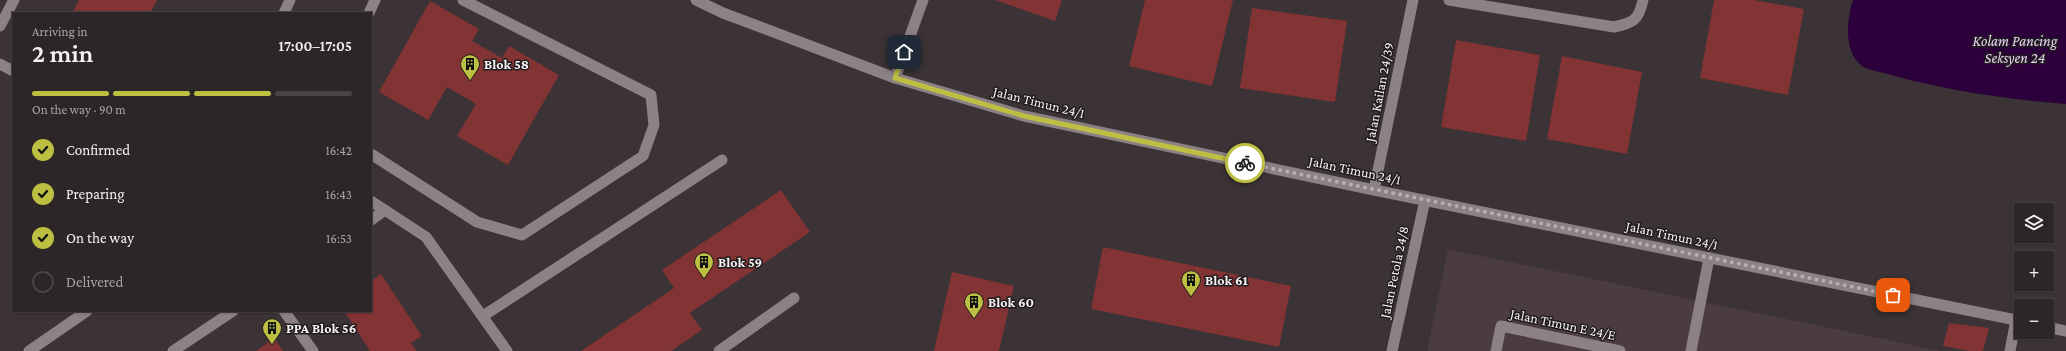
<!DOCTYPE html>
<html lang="en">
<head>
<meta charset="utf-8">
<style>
  :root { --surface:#2c2628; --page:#383234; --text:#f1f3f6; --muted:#a6a5a8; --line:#484345; --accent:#bdbf43 }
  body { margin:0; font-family:"Crimson Pro",serif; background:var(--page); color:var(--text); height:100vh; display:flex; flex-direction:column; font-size:15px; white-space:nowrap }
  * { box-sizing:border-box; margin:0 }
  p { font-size:13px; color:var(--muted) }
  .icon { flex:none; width:22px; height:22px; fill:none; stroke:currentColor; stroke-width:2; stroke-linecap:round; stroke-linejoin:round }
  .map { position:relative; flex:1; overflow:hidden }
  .sheet { position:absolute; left:12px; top:12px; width:360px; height:300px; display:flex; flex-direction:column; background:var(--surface); border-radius:0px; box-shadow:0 1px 3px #0004,0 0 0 1px var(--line) }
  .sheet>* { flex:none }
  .fabs { position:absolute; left:2014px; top:203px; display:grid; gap:8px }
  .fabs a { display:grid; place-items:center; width:40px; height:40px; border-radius:0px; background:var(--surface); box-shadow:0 1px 3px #0004,0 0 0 1px var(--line); font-size:20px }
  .pin { position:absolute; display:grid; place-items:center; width:34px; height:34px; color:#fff; margin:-17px; border-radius:8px; box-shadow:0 2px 6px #0006 }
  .courier { position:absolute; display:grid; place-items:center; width:40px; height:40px; margin:-20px; border:3px solid #bdbf43; border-radius:50%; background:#fff; color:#222; box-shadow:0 1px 5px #0007 }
  .summary em { font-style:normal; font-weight:600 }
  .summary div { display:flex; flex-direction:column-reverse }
  .summary { display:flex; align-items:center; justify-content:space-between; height:68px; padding:0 20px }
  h1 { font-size:26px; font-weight:600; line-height:30px }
  .bar { display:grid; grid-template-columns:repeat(4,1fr); gap:6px 4px; align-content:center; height:48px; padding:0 20px }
  .bar i { height:5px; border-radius:3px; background:var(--line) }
  .bar .on { background:var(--accent) }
  .bar p { grid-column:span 4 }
  ol { padding:0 20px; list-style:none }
  li { display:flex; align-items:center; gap:12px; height:44px }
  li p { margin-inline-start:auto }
  li .icon { padding:4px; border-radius:50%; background:var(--accent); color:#111; stroke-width:4 }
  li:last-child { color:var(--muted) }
  li i { width:22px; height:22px; border:2px solid var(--line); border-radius:50% }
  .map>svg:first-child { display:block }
  .built { fill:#4a3c40 }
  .water { fill:#2c003b }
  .building { fill:#823334 }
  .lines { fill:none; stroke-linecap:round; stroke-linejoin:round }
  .service { stroke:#8c8285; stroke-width:11 }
  .minor { stroke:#8c8285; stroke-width:11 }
  .tertiary { stroke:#8c8285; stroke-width:11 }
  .done { stroke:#b6b0b2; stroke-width:4; stroke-dasharray:0 7.2 }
  .route { stroke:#bdbf43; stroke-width:5 }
  .labels { text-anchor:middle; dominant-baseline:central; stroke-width:3; stroke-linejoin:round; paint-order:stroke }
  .poi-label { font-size:14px; font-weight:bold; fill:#f8f3f5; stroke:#201c1d; text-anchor:start }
  .street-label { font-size:14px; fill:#f8f3f5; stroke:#201c1d }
  .water-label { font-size:15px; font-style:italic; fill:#e9d0f4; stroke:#201c1d }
</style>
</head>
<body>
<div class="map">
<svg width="2066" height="351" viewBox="0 0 2066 351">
  <rect width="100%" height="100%" fill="#3b3335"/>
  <path class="built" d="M1448,249L1941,351H1427Z"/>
  <path class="water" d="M1853,0H2066V104C2007,99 1948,91 1891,75C1883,72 1869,71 1862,66C1843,52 1847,19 1853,0Z"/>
  <path class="building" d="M79,0H157L150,13H72Z
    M995,0H1062L1055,21Z
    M1145,0H1233L1212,86L1129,66Z
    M1714,0H1754L1804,9L1788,95L1700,78Z
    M430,1L479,29L472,41L502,58L509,46L559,75L508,165L457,136L476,104L447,87L428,120L379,92Z
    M1252,8L1347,21L1335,102L1240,88Z
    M1456,40L1540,55L1526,141L1441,127Z
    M1562,56L1642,72L1627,154L1547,139Z
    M781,190L810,232L690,313L702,330L671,351H581L674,288L662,270Z
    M1103,247L1291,286L1279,347L1091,309Z
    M952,272L1014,286L999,351H934Z
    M381,274L422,336L411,343L417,351H370L344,311H371V281Z
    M1949,323L1989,328L1983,351H1970L1943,346Z
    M274,338L283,351H256Z"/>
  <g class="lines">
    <path class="service" d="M369,13L375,0
      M0,26L14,0
      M0,64L13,71
      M371,154L477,222L522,235L643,156L654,125L651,95L463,0
      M371,201L426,237L507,351
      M371,220L385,210
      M284,311L313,351
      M483,316L722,160
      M173,351L233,311
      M719,351L794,298"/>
    <path class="minor" d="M1449,0L1614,27C1633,23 1639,20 1643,0
      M284,13L290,0
      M895,78L923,0
      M1374,190L1413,0
      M29,351L87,311
      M1496,351L1501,326L1620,351
      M1691,351L1709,258
      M2010,351L2016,320"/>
    <path class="tertiary" d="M696,0L723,13L895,78L1024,116L1374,190L2021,321
      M2047,327L2066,331
      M1392,351L1425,200"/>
  </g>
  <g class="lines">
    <path class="done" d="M1245,163L1893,295"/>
    <path class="route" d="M904,52L895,78L1024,116L1245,163"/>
  </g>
  <defs>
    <g id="building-pin" transform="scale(1)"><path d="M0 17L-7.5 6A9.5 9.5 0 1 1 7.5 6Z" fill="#bdbf43" stroke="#201c1d"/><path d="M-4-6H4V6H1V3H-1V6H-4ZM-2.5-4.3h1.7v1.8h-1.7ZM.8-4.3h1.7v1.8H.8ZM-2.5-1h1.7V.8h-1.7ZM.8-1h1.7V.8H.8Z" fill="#111"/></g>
  </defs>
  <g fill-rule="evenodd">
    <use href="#building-pin" x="470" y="64"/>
    <use href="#building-pin" x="704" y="262"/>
    <use href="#building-pin" x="1191" y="280"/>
    <use href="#building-pin" x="974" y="302"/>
    <use href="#building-pin" x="272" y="328"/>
  </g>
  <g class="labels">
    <g class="poi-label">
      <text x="484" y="64">Blok 58</text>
      <text x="718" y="262">Blok 59</text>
      <text x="1205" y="280">Blok 61</text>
      <text x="988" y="302">Blok 60</text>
      <text x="286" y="328">PPA Blok 56</text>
    </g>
    <g class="street-label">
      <text transform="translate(1379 92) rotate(-79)">Jalan Kailan 24/39</text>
      <text transform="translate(1039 102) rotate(14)">Jalan Timun 24/1</text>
      <text transform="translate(1355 170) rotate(12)">Jalan Timun 24/1</text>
      <text transform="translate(1672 235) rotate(12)">Jalan Timun 24/1</text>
      <text transform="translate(1394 272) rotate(-78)">Jalan Petola 24/8</text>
      <text transform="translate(1563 324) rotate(12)">Jalan Timun E 24/E</text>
    </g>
    <g class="water-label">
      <text x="2015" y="41">Kolam Pancing<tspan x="2015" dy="17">Seksyen 24</tspan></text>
    </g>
  </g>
</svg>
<div class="fabs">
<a><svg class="icon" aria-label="layers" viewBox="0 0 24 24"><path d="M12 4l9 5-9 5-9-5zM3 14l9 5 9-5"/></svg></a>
<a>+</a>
<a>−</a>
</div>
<div class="pin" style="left:1893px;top:295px;background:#ea580c"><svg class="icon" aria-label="bag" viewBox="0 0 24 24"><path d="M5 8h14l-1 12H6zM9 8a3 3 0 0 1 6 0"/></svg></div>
<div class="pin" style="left:904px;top:52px;background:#1f2937"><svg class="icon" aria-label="home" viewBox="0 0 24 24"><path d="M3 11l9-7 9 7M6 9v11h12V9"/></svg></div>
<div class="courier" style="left:1245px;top:163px"><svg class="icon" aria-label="bike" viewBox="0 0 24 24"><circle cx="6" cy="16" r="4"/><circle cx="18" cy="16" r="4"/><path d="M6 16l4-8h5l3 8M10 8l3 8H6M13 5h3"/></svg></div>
<section class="sheet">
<div class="summary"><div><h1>2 min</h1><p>Arriving in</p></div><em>17:00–17:05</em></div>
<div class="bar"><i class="on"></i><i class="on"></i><i class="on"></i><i></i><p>On the way · 90 m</p></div>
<ol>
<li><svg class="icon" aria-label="check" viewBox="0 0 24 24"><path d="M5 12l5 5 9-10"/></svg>Confirmed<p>16:42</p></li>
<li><svg class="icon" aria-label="check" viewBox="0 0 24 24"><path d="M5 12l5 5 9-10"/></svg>Preparing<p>16:43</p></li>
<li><svg class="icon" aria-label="check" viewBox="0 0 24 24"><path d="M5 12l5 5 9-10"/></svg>On the way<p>16:53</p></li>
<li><i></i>Delivered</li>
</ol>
</section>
</div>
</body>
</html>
